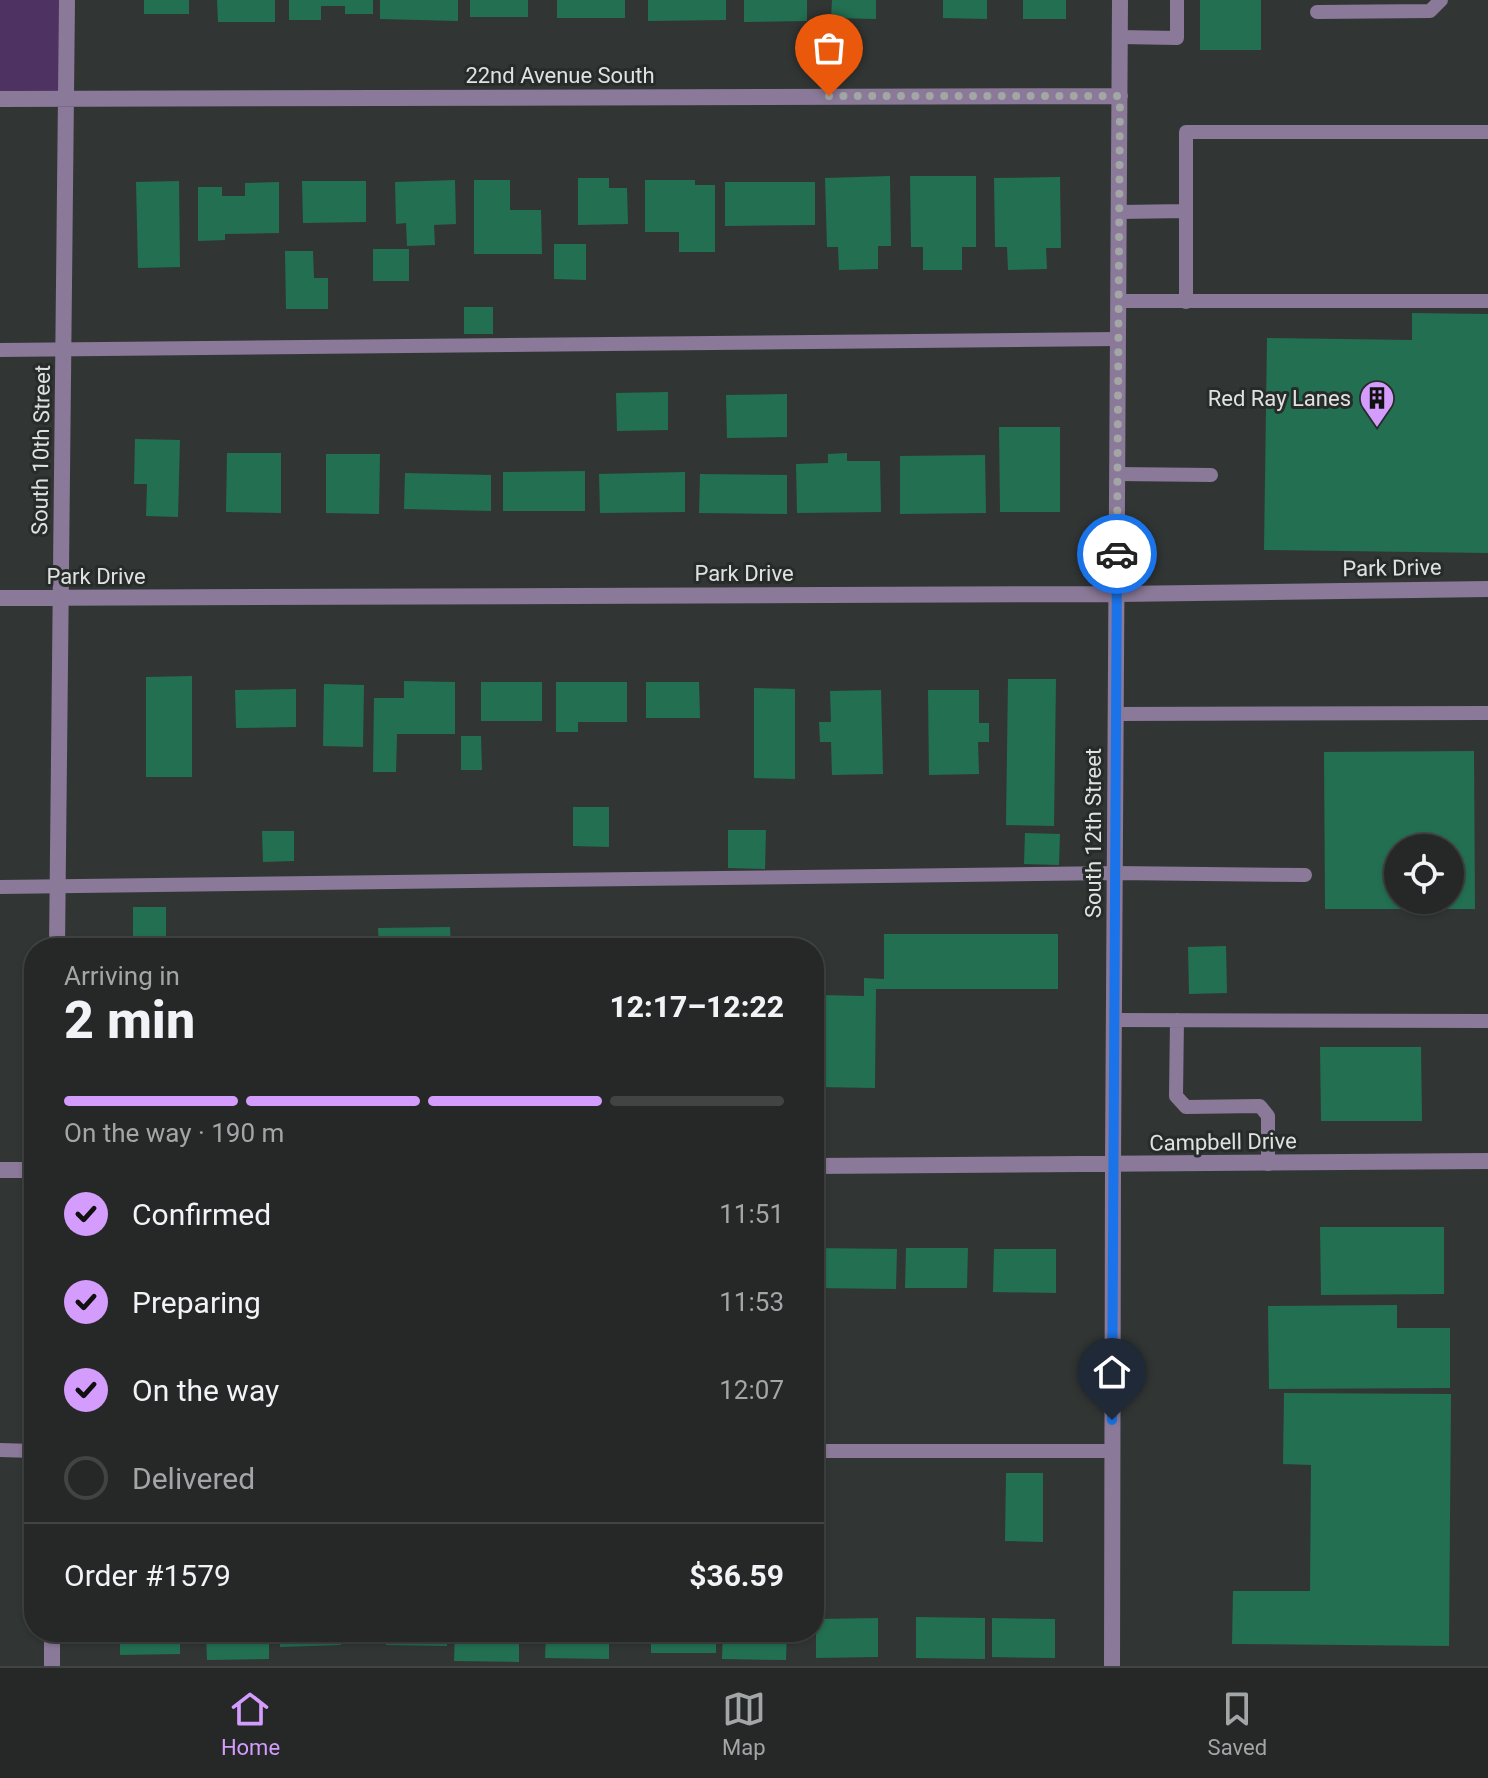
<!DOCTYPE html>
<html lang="en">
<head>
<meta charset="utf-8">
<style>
  :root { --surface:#252827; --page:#313433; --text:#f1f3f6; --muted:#a3a6a7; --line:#424444; --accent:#d39cfd }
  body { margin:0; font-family:Roboto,sans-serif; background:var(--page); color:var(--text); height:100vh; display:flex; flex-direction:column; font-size:30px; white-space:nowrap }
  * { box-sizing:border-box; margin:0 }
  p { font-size:26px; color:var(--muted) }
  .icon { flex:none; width:44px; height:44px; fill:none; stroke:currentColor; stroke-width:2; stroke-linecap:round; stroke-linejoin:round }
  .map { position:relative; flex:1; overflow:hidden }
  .details { position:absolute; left:24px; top:938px; width:800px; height:704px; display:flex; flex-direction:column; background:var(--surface); border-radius:32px; box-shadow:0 2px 6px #0004,0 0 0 2px var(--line) }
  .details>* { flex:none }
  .buttons { position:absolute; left:1384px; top:834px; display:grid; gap:16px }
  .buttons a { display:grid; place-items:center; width:80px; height:80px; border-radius:50%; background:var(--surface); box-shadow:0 2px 6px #0004,0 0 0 2px var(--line); font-size:40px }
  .pin { position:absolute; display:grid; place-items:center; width:68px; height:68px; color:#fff; margin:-82px -34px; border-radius:50% 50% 50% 0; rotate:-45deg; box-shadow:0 0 8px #0007 }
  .pin .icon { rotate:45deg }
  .courier { position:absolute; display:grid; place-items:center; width:80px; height:80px; margin:-40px; border:6px solid #1a73e8; border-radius:50%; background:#fff; color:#222; box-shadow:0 2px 10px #0007 }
  .head em { font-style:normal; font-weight:800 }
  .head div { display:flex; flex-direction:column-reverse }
  .head { display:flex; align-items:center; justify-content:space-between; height:136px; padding:0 40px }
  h1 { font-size:52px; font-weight:800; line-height:60px }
  .bar { display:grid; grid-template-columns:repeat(4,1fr); gap:12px 8px; align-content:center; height:96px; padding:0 40px }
  .bar i { height:10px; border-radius:6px; background:var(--line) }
  .bar .on { background:var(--accent) }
  .bar p { grid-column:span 4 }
  .line { display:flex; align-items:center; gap:20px; padding:0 40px; border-top:2px solid var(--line) }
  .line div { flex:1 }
  ol { padding:0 40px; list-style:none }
  li { display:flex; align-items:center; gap:24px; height:88px }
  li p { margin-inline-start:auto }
  li .icon { padding:8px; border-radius:50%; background:var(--accent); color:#111; stroke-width:4 }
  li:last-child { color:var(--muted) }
  li i { width:44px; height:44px; border:4px solid var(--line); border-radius:50% }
  .tab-bar { display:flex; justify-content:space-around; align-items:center; height:112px; border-top:2px solid var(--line); background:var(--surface); font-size:22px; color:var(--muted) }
  .tab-bar a { display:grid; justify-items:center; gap:4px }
  .tab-bar .on { color:var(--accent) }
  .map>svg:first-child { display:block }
  .green { fill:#4e3262 }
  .building { fill:#236f52; fill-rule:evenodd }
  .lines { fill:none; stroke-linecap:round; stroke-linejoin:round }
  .lane { stroke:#8a7998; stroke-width:14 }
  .street { stroke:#8a7998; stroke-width:16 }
  .done { stroke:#a2a6a4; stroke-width:8; stroke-dasharray:0 14.4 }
  .route { stroke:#1a73e8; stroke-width:10 }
  .labels { text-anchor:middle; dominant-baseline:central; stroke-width:6; stroke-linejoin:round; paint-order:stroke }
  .street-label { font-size:22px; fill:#dfe2e0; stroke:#272c2a }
  .poi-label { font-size:22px; fill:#dfe2e0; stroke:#272c2a; text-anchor:end }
</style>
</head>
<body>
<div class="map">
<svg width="1488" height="1666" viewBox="0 0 1488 1666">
  <rect width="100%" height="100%" fill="#313634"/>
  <path class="green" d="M0,0H67V99H0Z"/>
  <path class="building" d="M144,0H189V14H144Z
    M217,0H275V22H218Z
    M289,0H373V14H345V6H321V20H289Z
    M380,0H458V21L380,19Z
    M470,0H528V17H470Z
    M557,0H625V18H557Z
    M648,0H726V20L648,21Z
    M744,0H807V21L744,22Z
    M832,0H876V19L831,18Z
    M943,0H987V19L943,18Z
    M1023,0H1066V19H1023Z
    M1200,0H1261V50H1200Z
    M890,176L891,246H878V269L839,270L838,247H827L825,178Z
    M910,176H976V247H962V270H923V247H911Z
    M1060,177L1061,248H1046L1047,269L1008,270L1007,247H995L994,178Z
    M578,178H609V188H627L628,224L578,225Z
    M455,180L456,224L434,225L435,245L407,246L406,223L396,224L395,182Z
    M474,180H510V210H541L542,254H474Z
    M645,180H695V185H715V252H679V232H645Z
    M179,181L180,267L138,268L136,182Z
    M302,181H366V222L303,223Z
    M279,182V233L225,234V240L198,241V187H222V196H245V183Z
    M725,182H815V225L725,226Z
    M554,244H586V280L554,279Z
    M373,249H409V281H373Z
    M285,251H313L314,278H328V309H286Z
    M464,307H493V334H464Z
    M1412,313L1488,314V553L1264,550L1267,338L1412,340Z
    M668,392V430L617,431L616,393Z
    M787,394V437L727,438L726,395Z
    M999,427H1060V512H1000Z
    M135,439L180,440L178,517L146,516L147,484H134Z
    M227,453H281V513L226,512Z
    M847,453V461H880L881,512L797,513L796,464L828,463V454Z
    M326,454H380L379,514L326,513Z
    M985,455L986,513L900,514V456Z
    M585,471V511H503V472Z
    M685,472V512L600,513L599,474Z
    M405,473L491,475V511L404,509Z
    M700,474L787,475V514L699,513Z
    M192,676V777H146V677Z
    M1008,679H1056L1054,826L1006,825Z
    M404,681L455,682V734H397L396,772H373L374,698H404Z
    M481,682H542V721H481Z
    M556,682H627V722H578V732H556Z
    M646,682H699L700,718H646Z
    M324,684L364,685L363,747L323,746Z
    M754,688L795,689V779L754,778Z
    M296,689V727L236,728L235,690Z
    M881,690L883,774L832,775L831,742H820L819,722H831L830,691Z
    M928,690H979V723H989V742H978L979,774L929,775Z
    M461,736H481L482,770H461Z
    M1474,751L1475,909H1325L1324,752ZM1398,848H1450V900H1398Z
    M573,807H609V847L573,846Z
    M728,830H766L765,869L728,868Z
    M262,831H294V861L263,862Z
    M1025,833L1060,834L1059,865L1024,864Z
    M133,907H166V939H133Z
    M450,927L451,948H379L378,928Z
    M884,934H1058V989H876L875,1088L821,1087V995L864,996V978L884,979Z
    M601,938V948H487V940Z
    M1226,946L1227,993L1189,994L1188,947Z
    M1320,1047H1421L1422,1121H1321Z
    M1320,1227H1444V1294L1321,1295Z
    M814,1248L897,1249L896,1289L814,1288Z
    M906,1248H968L967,1288H905Z
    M994,1249H1056V1293L993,1292Z
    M1397,1305V1328H1450V1388L1269,1389L1268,1306Z
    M1284,1393L1451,1394L1449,1646L1232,1644L1233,1591H1310L1311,1465L1283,1464Z
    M1006,1473H1043V1542L1005,1541Z
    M916,1617L985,1618V1659L916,1658Z
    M878,1618V1657L816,1658V1619Z
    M992,1618L1055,1619V1658L992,1657Z
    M120,1632H180V1654L120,1655Z
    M206,1632H269V1659L207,1660Z
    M279,1632H340L341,1645L280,1647Z
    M386,1632H447V1646L386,1645Z
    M455,1632H519V1662L454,1661Z
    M546,1632H609V1659L545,1658Z
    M651,1632H716V1653H651Z
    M723,1632H787L786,1660L722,1659Z"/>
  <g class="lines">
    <path class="lane" d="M1317,12L1430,11L1441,0
      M1120,37L1177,38V0
      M1119,212L1186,211
      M1118,301H1488
      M1186,302V132H1488
      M0,350L1118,339
      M1117,474L1211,475
      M1116,714L1488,713
      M0,887L1115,873L1305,875
      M1114,1020L1488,1021
      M1177,1020L1176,1096L1186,1107L1260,1106L1268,1116V1164
      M0,1450L34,1451
      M814,1451H1112"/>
    <path class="street" d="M0,99L1120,96
      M0,598L1117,594L1488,589
      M57,948L67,0
      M814,1166L1488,1161
      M0,1170H34
      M52,1666V1632
      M1112,1666L1113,1165L1120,0"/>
  </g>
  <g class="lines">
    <path class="done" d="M829,96H1120L1117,554"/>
    <path class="route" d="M1112,1420L1117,554"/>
  </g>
  <defs>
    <g id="building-pin" transform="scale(1.8)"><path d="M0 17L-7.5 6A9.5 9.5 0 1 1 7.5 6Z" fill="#d39cfd" stroke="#272c2a"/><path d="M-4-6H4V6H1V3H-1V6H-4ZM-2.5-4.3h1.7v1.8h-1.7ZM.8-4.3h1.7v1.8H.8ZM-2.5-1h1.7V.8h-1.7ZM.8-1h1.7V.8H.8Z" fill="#111"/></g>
  </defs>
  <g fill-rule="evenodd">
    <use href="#building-pin" x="1377" y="398"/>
  </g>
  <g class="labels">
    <g class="street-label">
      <text x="560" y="75">22nd Avenue South</text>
      <text transform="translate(41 450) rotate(-89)">South 10th Street</text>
      <text transform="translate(1392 568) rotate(-1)">Park Drive</text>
      <text x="744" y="573">Park Drive</text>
      <text x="96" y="576">Park Drive</text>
      <text transform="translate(1093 833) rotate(-90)">South 12th Street</text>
      <text transform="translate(1223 1142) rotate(-1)">Campbell Drive</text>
    </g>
    <g class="poi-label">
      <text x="1351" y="398">Red Ray Lanes</text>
    </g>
  </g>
</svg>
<div class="buttons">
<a><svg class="icon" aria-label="locate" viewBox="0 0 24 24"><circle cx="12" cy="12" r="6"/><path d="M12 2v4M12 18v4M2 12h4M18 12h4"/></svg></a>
</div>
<div class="pin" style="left:829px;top:96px;background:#ea580c"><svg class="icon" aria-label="bag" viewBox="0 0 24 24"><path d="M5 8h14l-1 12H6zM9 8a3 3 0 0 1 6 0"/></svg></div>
<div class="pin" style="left:1112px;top:1420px;background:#1f2937"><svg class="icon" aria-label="home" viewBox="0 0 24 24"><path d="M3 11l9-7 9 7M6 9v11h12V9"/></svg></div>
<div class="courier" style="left:1117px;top:554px"><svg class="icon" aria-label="car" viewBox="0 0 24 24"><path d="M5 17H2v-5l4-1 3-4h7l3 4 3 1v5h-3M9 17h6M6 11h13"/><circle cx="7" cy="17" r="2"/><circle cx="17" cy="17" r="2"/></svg></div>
<section class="details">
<div class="head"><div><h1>2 min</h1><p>Arriving in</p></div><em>12:17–12:22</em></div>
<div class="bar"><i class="on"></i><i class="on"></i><i class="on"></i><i></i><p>On the way · 190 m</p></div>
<ol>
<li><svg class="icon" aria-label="check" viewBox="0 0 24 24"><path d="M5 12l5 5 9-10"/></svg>Confirmed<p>11:51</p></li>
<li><svg class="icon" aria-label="check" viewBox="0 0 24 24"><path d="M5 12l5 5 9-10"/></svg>Preparing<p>11:53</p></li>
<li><svg class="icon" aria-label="check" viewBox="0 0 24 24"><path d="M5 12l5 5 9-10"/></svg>On the way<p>12:07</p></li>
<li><i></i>Delivered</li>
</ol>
<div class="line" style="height:104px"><div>Order #1579</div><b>$36.59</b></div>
</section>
</div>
<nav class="tab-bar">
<a class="on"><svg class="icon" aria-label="home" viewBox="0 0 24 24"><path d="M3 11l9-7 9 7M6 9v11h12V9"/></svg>Home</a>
<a><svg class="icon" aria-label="map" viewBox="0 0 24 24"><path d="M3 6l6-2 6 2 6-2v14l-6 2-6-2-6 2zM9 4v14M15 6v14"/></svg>Map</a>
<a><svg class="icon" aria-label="saved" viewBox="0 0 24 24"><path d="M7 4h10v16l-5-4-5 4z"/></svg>Saved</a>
</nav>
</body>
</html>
